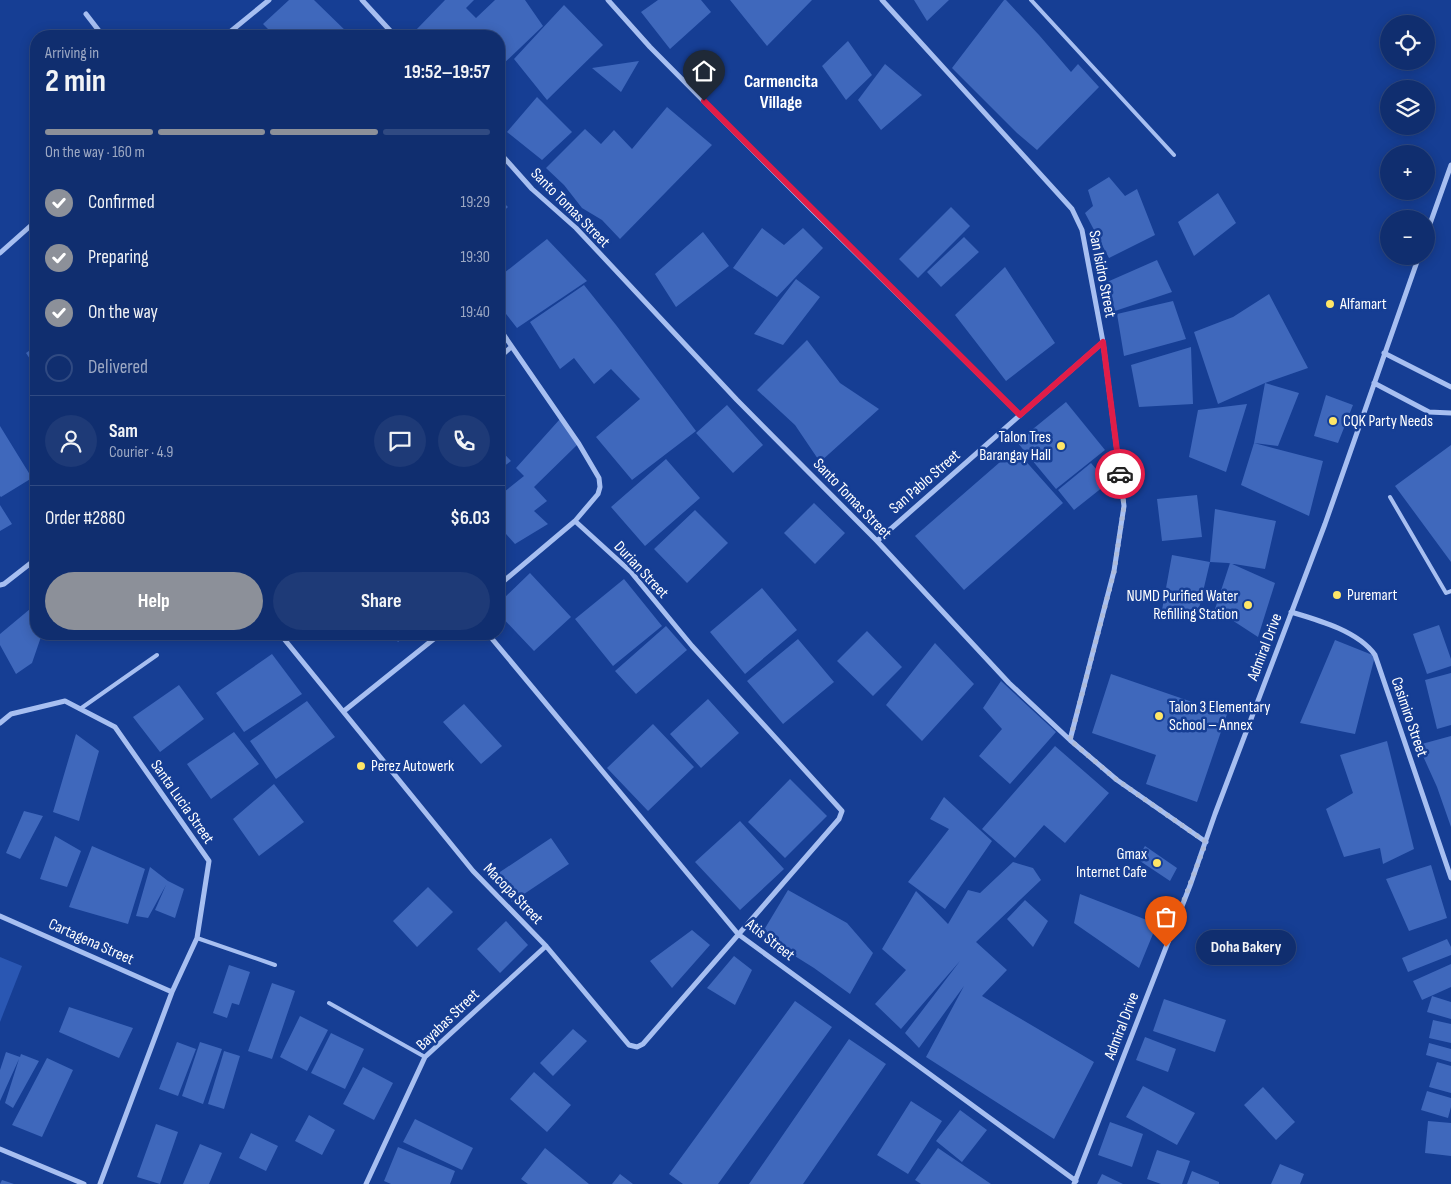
<!DOCTYPE html>
<html lang="en">
<head>
<meta charset="utf-8">
<style>
  :root { --surface:#102e6f; --page:#1e3a77; --text:#f1f3f6; --muted:#9ca8c3; --line:#304a82; --accent:#8c9099 }
  body { margin:0; font-family:"Sofia Sans Condensed",sans-serif; background:var(--page); color:var(--text); height:100vh; display:flex; flex-direction:column; font-size:19px; white-space:nowrap }
  * { box-sizing:border-box; margin:0 }
  p { font-size:16px; color:var(--muted) }
  .icon { flex:none; width:28px; height:28px; fill:none; stroke:currentColor; stroke-width:2; stroke-linecap:round; stroke-linejoin:round }
  .map { position:relative; flex:1; overflow:hidden }
  .details { position:absolute; left:30px; top:30px; width:475px; height:610px; display:flex; flex-direction:column; background:var(--surface); border-radius:20px; box-shadow:0 2px 12px #0003,0 0 0 1px var(--line) }
  .details>* { flex:none }
  .controls { position:absolute; left:1380px; top:15px; display:grid; gap:10px }
  .controls a { display:grid; place-items:center; width:55px; height:55px; border-radius:50%; background:var(--surface); box-shadow:0 2px 12px #0003,0 0 0 1px var(--line); font-size:25px }
  .pin { position:absolute; display:grid; place-items:center; width:42px; height:42px; color:#fff; margin:-51px -21px; border-radius:50% 50% 50% 0; rotate:-45deg; box-shadow:0 0 5px #0007 }
  .pin .icon { rotate:45deg }
  .courier { position:absolute; display:grid; place-items:center; width:50px; height:50px; margin:-25px; border:4px solid #e11d48; border-radius:50%; background:#fff; color:#222; box-shadow:0 1px 6px #0007 }
  .bubble { position:absolute; height:35px; border-radius:18px; background:var(--surface); box-shadow:0 2px 12px #0003,0 0 0 1px var(--line); font-size:16px; font-weight:700; line-height:35px; text-align:center }
  .headline em { font-style:normal; font-weight:700 }
  .headline div { display:flex; flex-direction:column-reverse }
  .headline { display:flex; align-items:center; justify-content:space-between; height:85px; padding:0 15px }
  h1 { font-size:32px; font-weight:700; line-height:38px }
  .bar { display:grid; grid-template-columns:repeat(4,1fr); gap:8px 5px; align-content:center; height:60px; padding:0 15px }
  .bar i { height:6px; border-radius:4px; background:var(--line) }
  .bar .active { background:var(--accent) }
  .bar p { grid-column:span 4 }
  .line { display:flex; align-items:center; gap:12px; padding:0 15px; border-top:1px solid var(--line) }
  .line div { flex:1 }
  .round { display:grid; place-items:center; flex:none; width:52px; height:52px; border-radius:26px; background:var(--page) }
  ol { padding:0 15px; list-style:none }
  li { display:flex; align-items:center; gap:15px; height:55px }
  li p { margin-inline-start:auto }
  li .icon { padding:5px; border-radius:50%; background:var(--accent); color:#fff; stroke-width:4 }
  li:last-child { color:var(--muted) }
  li i { width:28px; height:28px; border:2px solid var(--line); border-radius:50% }
  .button { display:flex; gap:10px; margin-top:auto; padding:10px 15px }
  .button a { flex:1; height:58px; border-radius:30px; background:var(--accent); color:#fff; font-size:20px; font-weight:700; line-height:58px; text-align:center }
  .button a+a { background:var(--page); color:var(--text) }
  .map>svg:first-child { display:block }
  .green { fill:#2a57b3 }
  .building { fill:#3f68bc }
  .lines { fill:none; stroke-linecap:round; stroke-linejoin:round }
  .service { stroke:#a7bff1; stroke-width:4 }
  .minor { stroke:#a7bff1; stroke-width:5 }
  .done { stroke:#adbbda; stroke-width:5; stroke-dasharray:0 9 }
  .route { stroke:#e11d48; stroke-width:6 }
  .poi-dot { fill:#ffe667; stroke:#163e94; stroke-width:2 }
  .labels { text-anchor:middle; dominant-baseline:central; stroke-width:5; stroke-linejoin:round; paint-order:stroke }
  .street-label { font-size:16px; fill:#fff; stroke:#163e94 }
  .poi-label { font-size:16px; fill:#fff; stroke:#163e94; text-anchor:start }
  .neighbourhood-label { font-size:18px; font-weight:bold; fill:#fff; stroke:#163e94 }
</style>
</head>
<body>
<div class="map">
<svg width="1451" height="1184" viewBox="0 0 1451 1184">
  <rect width="100%" height="100%" fill="#163e94"/>
  <path class="green" d="M0,957L22,966L0,1022Z"/>
  <path class="building" d="M289,0H314L351,36H275L263,24Z
    M445,0H474L466,8L476,18L495,0H525L543,26L499,68V36H424L416,30Z
    M658,0H701L711,12L670,49L641,12Z
    M730,0H812L767,46Z
    M914,0H949L927,21Z
    M1004,0H1006L1039,35L1071,72L1078,64L1099,87L1037,150L1017,133L952,68Z
    M564,5L603,45L547,100L514,59Z
    M848,41L872,75L846,100L822,66Z
    M639,61L621,92L592,68Z
    M885,64L922,95L881,130L858,100Z
    M537,97L572,132L542,160L507,132Z
    M667,107L712,145L620,239L602,220L582,208L564,185L546,168L585,129L601,144L614,130L632,149Z
    M1109,177L1125,196L1137,189L1155,235L1109,258L1085,213L1093,206L1088,190Z
    M1218,193L1236,223L1194,256L1178,222Z
    M499,198L508,207L499,215Z
    M951,207L970,226L918,278L899,259Z
    M762,228L784,245L803,228L823,248L777,297L733,268Z
    M703,232L729,266L676,307L655,274Z
    M964,237L979,252L941,287L927,272Z
    M547,239L587,281L517,328L499,305V277Z
    M1157,260L1172,292L1115,311L1107,282Z
    M1005,267L1055,343L1006,381L955,315Z
    M796,279L820,297L783,345L754,334Z
    M584,285L616,325L696,431L632,480L596,437L640,399L611,369L594,384L574,358L560,369L530,322Z
    M1269,294L1308,368L1265,383L1218,404L1194,332L1233,317Z
    M1173,301L1186,339L1124,356L1117,314Z
    M807,340L840,383L879,409L820,462L795,425L757,390Z
    M36,346V368L26,353Z
    M1191,347L1193,404L1139,407L1131,365Z
    M1265,383L1299,393L1278,446L1254,443L1323,461L1309,516L1241,485L1254,443Z
    M1326,395L1353,405L1338,443L1314,436Z
    M1066,402L1105,450L1056,489L1017,442Z
    M1247,404L1226,472L1189,457L1198,410Z
    M727,405L763,445L733,473L696,433Z
    M560,419L577,445L534,487L547,501L534,511L548,524L515,544L499,526V496L524,476L516,468Z
    M0,426L32,478L1,497L0,496Z
    M1451,445V562L1395,486Z
    M499,448L511,461L499,470Z
    M1015,449L1063,503L964,590L915,536Z
    M666,459L700,498L645,546L611,507Z
    M1091,463L1108,483L1074,510L1058,490Z
    M1197,495L1202,537L1162,541L1157,499Z
    M814,503L845,533L815,564L784,533Z
    M0,505L12,524L0,531Z
    M1215,509L1276,521L1265,569L1228,563L1210,562Z
    M695,510L728,543L687,583L654,549Z
    M1172,555L1210,562L1197,617L1162,610Z
    M1230,563L1275,583L1258,637L1215,609Z
    M530,573L571,617L534,651L499,614V603Z
    M624,579L662,626L613,666L575,619Z
    M762,588L797,630L745,674L710,632Z
    M30,609L36,617V634H42L32,663L16,674L0,645V634Z
    M1439,625L1451,659V666L1427,674L1413,634Z
    M666,626L687,650L636,694L615,671Z
    M867,631L902,667L873,696L837,661Z
    M391,634H408L398,642Z
    M798,639L834,682L783,724L747,681Z
    M1335,640L1375,656L1355,734L1300,723Z
    M935,643L974,684L922,741L886,705Z
    M272,654L302,694L244,732L216,693Z
    M1451,673V725L1437,729L1425,680Z
    M1111,674L1227,714L1197,802L1146,784L1156,755L1092,733Z
    M1001,681L1056,732L1010,784L979,756L1002,729L983,708Z
    M179,685L204,719L160,752L133,717Z
    M708,699L739,733L701,768L670,734Z
    M307,701L335,737L276,779L250,741Z
    M464,704L502,746L481,764L443,722Z
    M653,724L694,767L648,811L607,768Z
    M234,732L259,764L211,799L187,764Z
    M76,734L99,751L79,821L53,812Z
    M1451,736V827L1437,787L1418,745Z
    M1387,741L1414,849L1383,864L1380,848L1344,857L1326,809L1353,793L1340,755Z
    M1055,746L1109,793L1065,843L1044,825L1015,858L982,829Z
    M790,779L827,816L785,858L748,822Z
    M274,784L304,822L259,856L233,819Z
    M944,797L992,841L945,909L908,882L949,829L930,819Z
    M24,811L43,816L20,859L6,853Z
    M740,821L784,869L740,910L695,862Z
    M55,836L81,851L67,887L40,879Z
    M551,838L569,864L512,902L494,876Z
    M92,846L145,869L128,924L69,907Z
    M1145,846L1177,868L1170,881L1137,859Z
    M1013,862L1033,868L1041,880L976,942L1007,970L982,996L1094,1062L1054,1139L926,1057L964,986L919,1048L905,1033L960,961L901,1029L875,1004L906,970L882,949L916,891L948,924L968,890L980,893Z
    M1431,865L1447,918L1409,931L1386,879Z
    M150,867L168,881L184,889L175,918L155,910L166,885L148,918L136,916Z
    M428,887L453,912L417,947L393,921Z
    M788,890L847,923L873,953L850,994L814,968L761,935Z
    M1080,894L1157,924L1139,968L1074,923Z
    M1025,900L1048,921L1033,947L1007,919Z
    M506,921L528,945L500,973L477,949Z
    M692,930L710,945L672,988L650,961Z
    M1447,939L1451,947V955L1408,972L1402,958Z
    M734,956L752,970L735,1005L707,988Z
    M1451,964V987L1422,1000L1413,981Z
    M229,965L250,972L239,1005L232,1003L227,1018L213,1013Z
    M272,983L295,991L272,1059L248,1051Z
    M1432,996L1451,1002V1019L1427,1012Z
    M1164,999L1226,1020L1215,1052L1153,1031Z
    M795,1001L832,1027L718,1184H683L669,1174Z
    M69,1007L133,1028L119,1058L59,1032Z
    M300,1016L328,1030L307,1071L280,1057Z
    M1433,1020L1451,1024V1043L1429,1038Z
    M573,1029L587,1041L553,1076L540,1063Z
    M331,1033L364,1049L345,1089L311,1073Z
    M1145,1037L1176,1049L1168,1072L1136,1060Z
    M849,1039L886,1064L803,1184H749Z
    M177,1042L196,1049L178,1096L159,1089Z
    M200,1042L222,1049L203,1104L182,1096Z
    M1429,1043L1451,1049V1062L1426,1055Z
    M224,1051L240,1056L224,1109L208,1104Z
    M6,1052L20,1057L21,1054L39,1061L13,1108L5,1103L19,1059L0,1101V1070Z
    M47,1058L73,1070L42,1137L12,1125Z
    M1437,1062L1451,1066V1093L1429,1087Z
    M363,1067L393,1083L374,1120L343,1104Z
    M534,1072L571,1105L547,1132L510,1099Z
    M1143,1086L1195,1113L1177,1145L1126,1117Z
    M1263,1087L1295,1122L1276,1140L1244,1105Z
    M1427,1091L1451,1098V1107L1448,1118L1421,1110Z
    M911,1101L942,1121L908,1174L877,1155Z
    M960,1110L987,1130L962,1162L936,1141Z
    M309,1115L335,1130L322,1155L295,1141Z
    M415,1119L473,1148L462,1170L403,1142Z
    M1428,1121L1451,1123V1156L1425,1153Z
    M1110,1122L1143,1134L1132,1167L1098,1155Z
    M156,1124L178,1132L160,1184L137,1177Z
    M251,1133L278,1146L266,1171L239,1158Z
    M200,1144L222,1153L209,1184H183Z
    M398,1147L455,1171L450,1184H391L384,1181Z
    M545,1148L589,1184H528L521,1179Z
    M938,1148L991,1184H921L915,1180Z
    M1157,1150L1190,1161L1182,1184H1161L1147,1179Z
    M1280,1164L1304,1174L1300,1184H1271Z
    M1192,1171L1219,1182V1184H1187Z
    M620,1174L633,1184H612Z
    M1102,1174L1123,1184H1097Z
    M2,1180L14,1184H0Z"/>
  <g class="lines">
    <path class="service" d="M1031,0L1174,155
      M1390,497L1446,593L1451,591
      M80,709L157,655
      M197,938L275,965
      M329,1003L425,1057"/>
    <path class="minor" d="M362,0L395,36
      M608,0L650,47L812,210L1020,415
      M882,0L1072,209L1082,230L1103,342L1124,506L1114,571L1070,740
      M86,14L103,36
      M225,36L269,0
      M499,152L532,189L576,228L737,400L877,541L1009,683L1070,740L1117,780L1206,842
      M1426,235L1451,165
      M0,253L36,221
      M1384,353L1451,387
      M499,358L511,347
      M1374,383L1429,412L1451,413
      M877,541L1103,342
      M0,585L4,584L36,559
      M499,585L575,521
      M1291,612C1318,620 1358,631 1375,655L1451,878
      M280,634L473,871L546,946L629,1045L637,1047L643,1044L839,819L842,811L692,646L631,572L575,521L598,494L600,487L599,478L579,444L499,328
      M488,634L738,934L1076,1181
      M344,711L440,634
      M0,723L11,714L65,701L115,727L209,861L197,938L172,992L100,1184
      M0,916L172,992
      M0,1149L84,1184
      M366,1184L425,1057L546,946
      M1074,1184L1191,883L1215,814L1325,524L1419,256"/>
  </g>
  <g class="lines">
    <path class="done" d="M1120,474L1124,506L1114,572L1070,740L1117,780L1206,842L1166,947"/>
    <path class="route" d="M704,101L1020,415L1103,342L1120,474"/>
  </g>
  <g class="poi-dot">
    <circle cx="1330" cy="304" r="5"/>
    <circle cx="1333" cy="421" r="5"/>
    <circle cx="1061" cy="446" r="5"/>
    <circle cx="1337" cy="595" r="5"/>
    <circle cx="1248" cy="605" r="5"/>
    <circle cx="1159" cy="716" r="5"/>
    <circle cx="361" cy="766" r="5"/>
    <circle cx="1157" cy="863" r="5"/>
  </g>
  <g class="labels">
    <g class="street-label">
      <text transform="translate(570 208) rotate(45)">Santo Tomas Street</text>
      <text transform="translate(1102 274) rotate(79)">San Isidro Street</text>
      <text transform="translate(925 482) rotate(-41)">San Pablo Street</text>
      <text transform="translate(852 499) rotate(46)">Santo Tomas Street</text>
      <text transform="translate(641 570) rotate(47)">Durian Street</text>
      <text transform="translate(1265 647) rotate(-69)">Admiral Drive</text>
      <text transform="translate(1409 717) rotate(71)">Casimiro Street</text>
      <text transform="translate(182 802) rotate(55)">Santa Lucia Street</text>
      <text transform="translate(513 894) rotate(46)">Macopa Street</text>
      <text transform="translate(770 940) rotate(38)">Atis Street</text>
      <text transform="translate(91 942) rotate(24)">Cartagena Street</text>
      <text transform="translate(448 1020) rotate(-44)">Bayabas Street</text>
      <text transform="translate(1122 1026) rotate(-69)">Admiral Drive</text>
    </g>
    <g class="poi-label">
      <text x="1340" y="304">Alfamart</text>
      <text x="1343" y="421">CQK Party Needs</text>
      <text x="1051" y="437" text-anchor="end">Talon Tres<tspan x="1051" dy="18">Barangay Hall</tspan></text>
      <text x="1347" y="595">Puremart</text>
      <text x="1238" y="596" text-anchor="end">NUMD Purified Water<tspan x="1238" dy="18">Refilling Station</tspan></text>
      <text x="1169" y="707">Talon 3 Elementary<tspan x="1169" dy="18">School – Annex</tspan></text>
      <text x="371" y="766">Perez Autowerk</text>
      <text x="1147" y="854" text-anchor="end">Gmax<tspan x="1147" dy="18">Internet Cafe</tspan></text>
    </g>
    <g class="neighbourhood-label">
      <text x="781" y="81">Carmencita<tspan x="781" dy="21">Village</tspan></text>
    </g>
  </g>
</svg>
<div class="controls">
<a><svg class="icon" aria-label="locate" viewBox="0 0 24 24"><circle cx="12" cy="12" r="6"/><path d="M12 2v4M12 18v4M2 12h4M18 12h4"/></svg></a>
<a><svg class="icon" aria-label="layers" viewBox="0 0 24 24"><path d="M12 4l9 5-9 5-9-5zM3 14l9 5 9-5"/></svg></a>
<a>+</a>
<a>−</a>
</div>
<div class="pin" style="left:1166px;top:947px;background:#ea580c"><svg class="icon" aria-label="bag" viewBox="0 0 24 24"><path d="M5 8h14l-1 12H6zM9 8a3 3 0 0 1 6 0"/></svg></div>
<div class="pin" style="left:704px;top:101px;background:#1f2937"><svg class="icon" aria-label="home" viewBox="0 0 24 24"><path d="M3 11l9-7 9 7M6 9v11h12V9"/></svg></div>
<div class="courier" style="left:1120px;top:474px"><svg class="icon" aria-label="car" viewBox="0 0 24 24"><path d="M5 17H2v-5l4-1 3-4h7l3 4 3 1v5h-3M9 17h6M6 11h13"/><circle cx="7" cy="17" r="2"/><circle cx="17" cy="17" r="2"/></svg></div>
<div class="bubble" style="left:1196px;top:930px;width:100px">Doha Bakery</div>
<section class="details">
<div class="headline"><div><h1>2 min</h1><p>Arriving in</p></div><em>19:52–19:57</em></div>
<div class="bar"><i class="active"></i><i class="active"></i><i class="active"></i><i></i><p>On the way · 160 m</p></div>
<ol>
<li><svg class="icon" aria-label="check" viewBox="0 0 24 24"><path d="M5 12l5 5 9-10"/></svg>Confirmed<p>19:29</p></li>
<li><svg class="icon" aria-label="check" viewBox="0 0 24 24"><path d="M5 12l5 5 9-10"/></svg>Preparing<p>19:30</p></li>
<li><svg class="icon" aria-label="check" viewBox="0 0 24 24"><path d="M5 12l5 5 9-10"/></svg>On the way<p>19:40</p></li>
<li><i></i>Delivered</li>
</ol>
<div class="line" style="height:90px"><a class="round"><svg class="icon" aria-label="person" viewBox="0 0 24 24"><circle cx="12" cy="8" r="4"/><path d="M4 21q1-7 8-7t8 7"/></svg></a><div><b>Sam</b><p>Courier · 4.9</p></div><a class="round"><svg class="icon" aria-label="chat" viewBox="0 0 24 24"><path d="M4 5h16v11H9l-5 4z"/></svg></a><a class="round"><svg class="icon" aria-label="phone" viewBox="0 0 24 24"><path d="M5 4h4l2 5-3 2q2 4 5 5l2-3 5 2v4C11 20 4 13 5 4z"/></svg></a></div>
<div class="line" style="height:65px"><div>Order #2880</div><b>$6.03</b></div>
<div class="button"><a>Help</a><a>Share</a></div>
</section>
</div>
</body>
</html>
